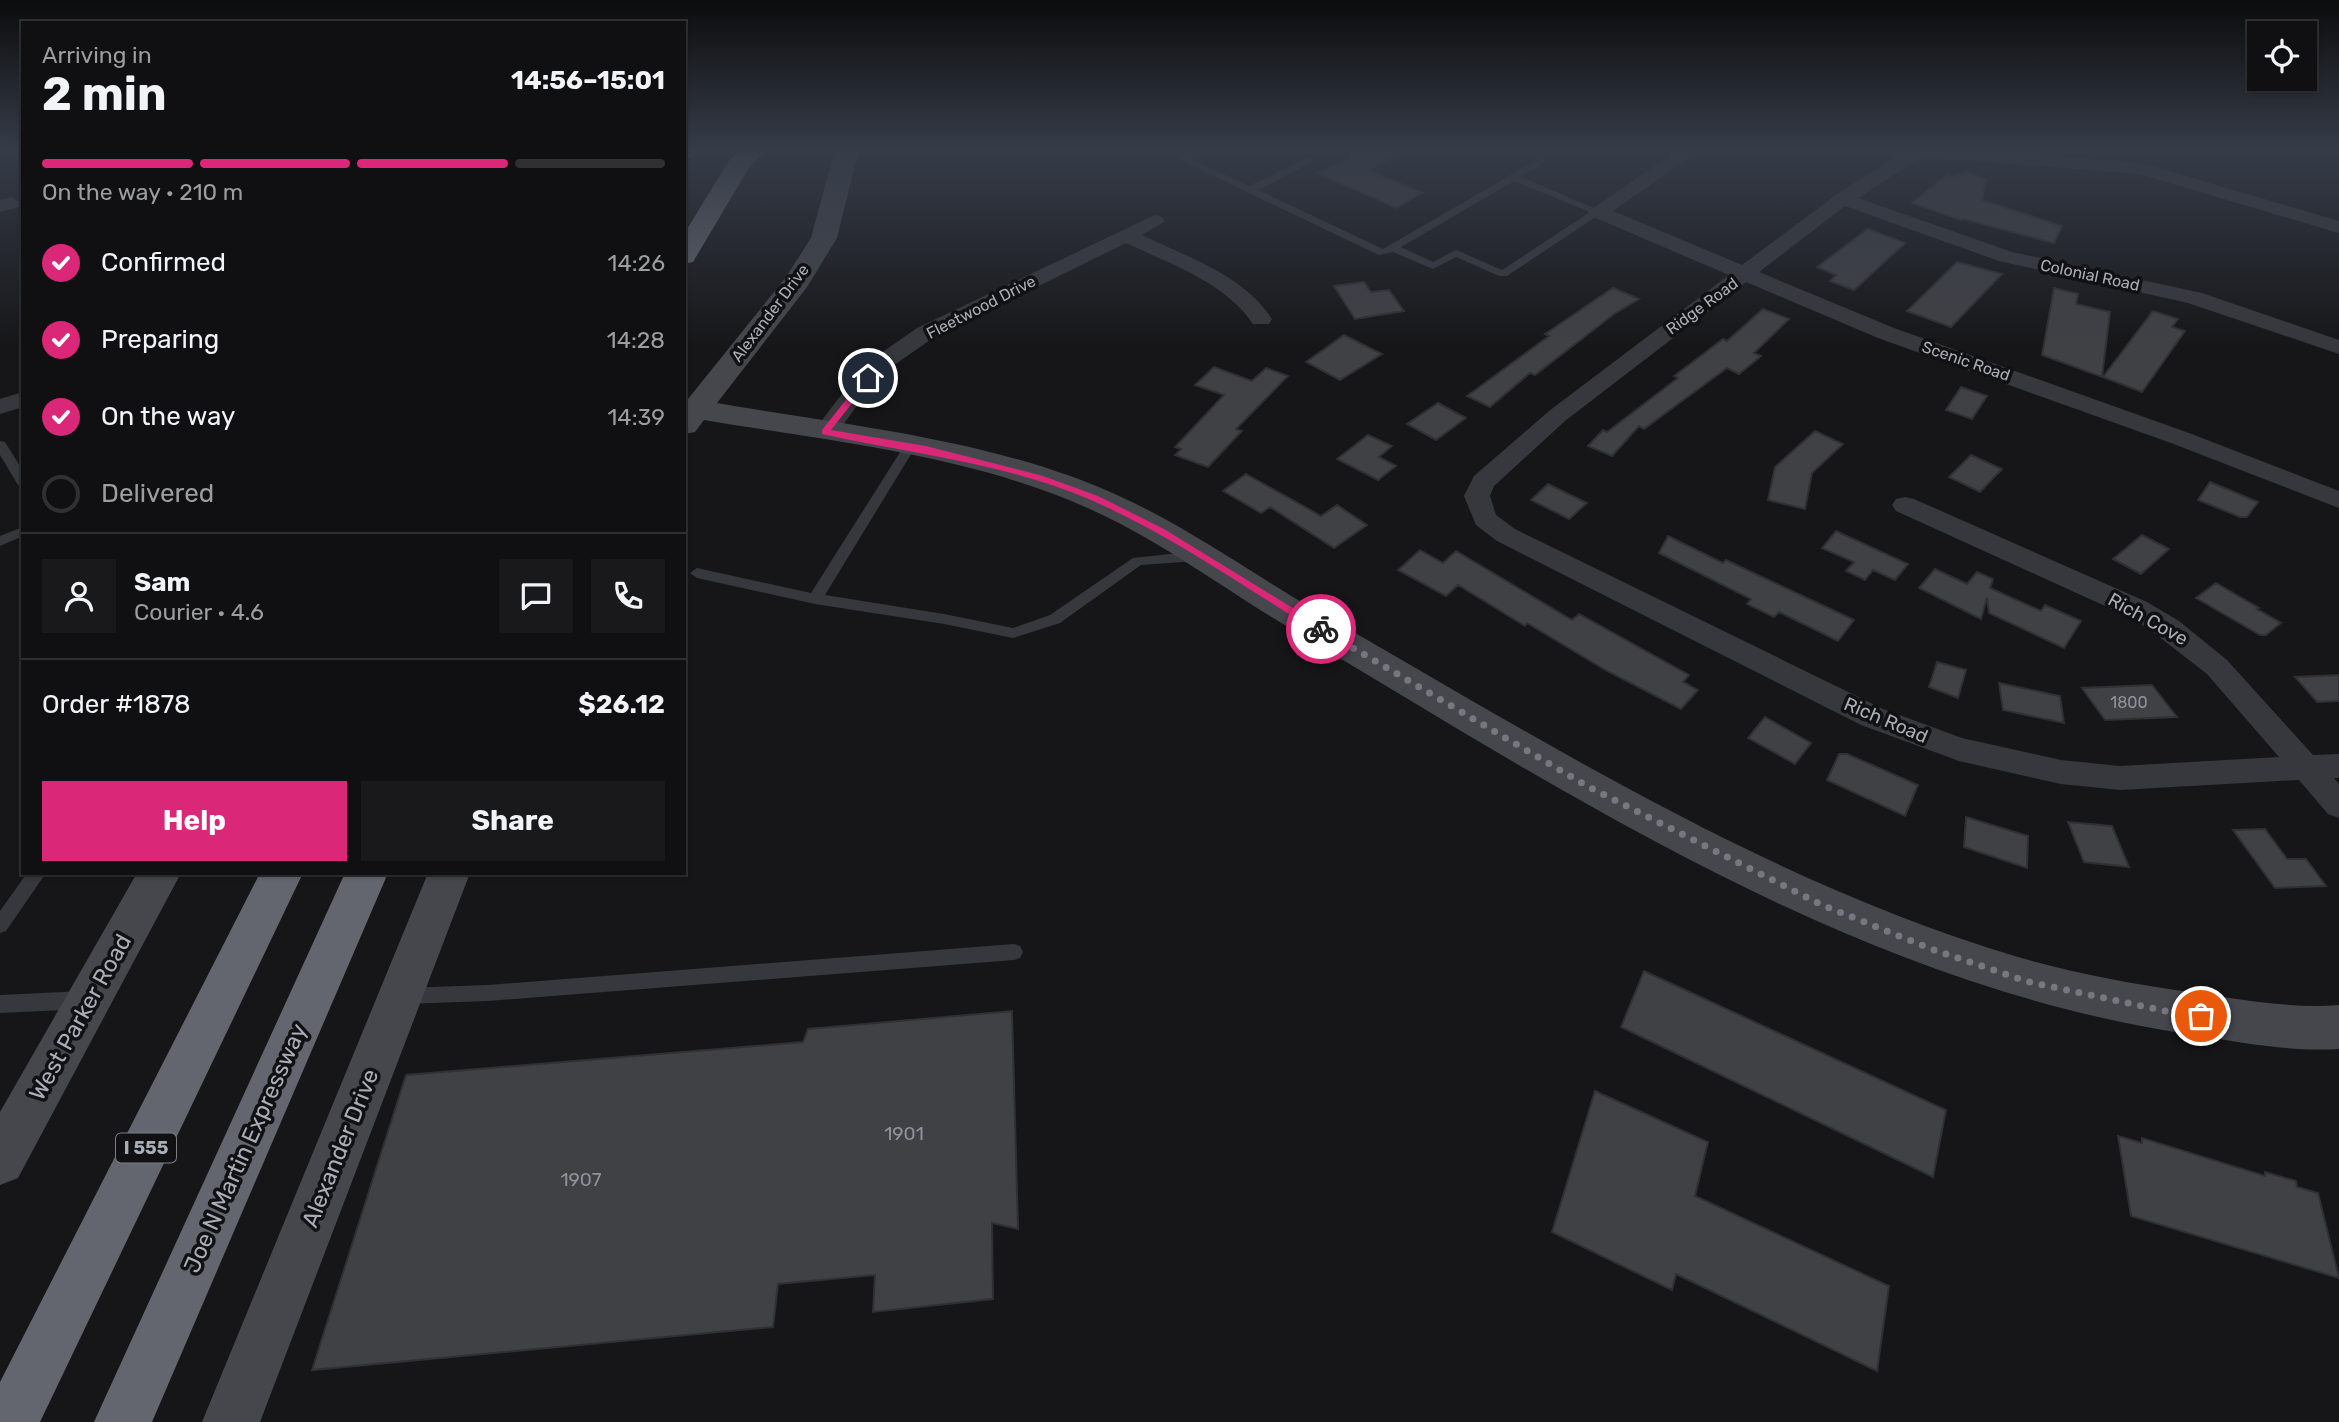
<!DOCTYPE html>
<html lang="en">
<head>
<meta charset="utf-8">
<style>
  :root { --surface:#101012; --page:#19191b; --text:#f1f3f6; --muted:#9c9d9f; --line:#303032; --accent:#db2777 }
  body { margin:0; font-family:Rubik,sans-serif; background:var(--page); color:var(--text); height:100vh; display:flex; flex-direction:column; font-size:26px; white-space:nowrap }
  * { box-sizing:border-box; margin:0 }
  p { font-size:23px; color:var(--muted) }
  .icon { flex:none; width:38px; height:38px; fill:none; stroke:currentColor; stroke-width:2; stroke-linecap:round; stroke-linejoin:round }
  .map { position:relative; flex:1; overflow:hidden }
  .details { position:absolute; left:21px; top:21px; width:665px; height:854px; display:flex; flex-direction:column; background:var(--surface); border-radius:0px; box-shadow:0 2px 5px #0004,0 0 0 2px var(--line) }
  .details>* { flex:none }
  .controls { position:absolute; left:2247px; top:21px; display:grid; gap:14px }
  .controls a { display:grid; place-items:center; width:70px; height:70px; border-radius:0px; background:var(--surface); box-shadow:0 2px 5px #0004,0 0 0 2px var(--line); font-size:35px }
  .pin { position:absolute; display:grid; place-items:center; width:60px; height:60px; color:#fff; margin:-30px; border:4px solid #fff; border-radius:50%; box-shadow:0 2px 7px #0007 }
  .courier { position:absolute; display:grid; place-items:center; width:70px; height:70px; margin:-35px; border:5px solid #db2777; border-radius:50%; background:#fff; color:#222; box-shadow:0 2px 9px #0007 }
  .headline em { font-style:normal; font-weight:700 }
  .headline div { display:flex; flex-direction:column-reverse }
  .headline { display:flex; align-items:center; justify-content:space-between; height:119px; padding:0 21px }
  h1 { font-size:46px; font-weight:700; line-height:52px }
  .bar { display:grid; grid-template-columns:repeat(4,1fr); gap:10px 7px; align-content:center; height:84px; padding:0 21px }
  .bar i { height:9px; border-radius:5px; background:var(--line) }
  .bar .on { background:var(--accent) }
  .bar p { grid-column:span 4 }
  .line { display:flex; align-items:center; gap:18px; padding:0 21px; border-top:2px solid var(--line) }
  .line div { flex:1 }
  .round { display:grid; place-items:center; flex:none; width:74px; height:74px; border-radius:0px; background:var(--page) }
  ol { padding:0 21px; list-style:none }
  li { display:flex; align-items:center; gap:21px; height:77px }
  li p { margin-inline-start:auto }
  li .icon { padding:7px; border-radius:50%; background:var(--accent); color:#fff; stroke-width:4 }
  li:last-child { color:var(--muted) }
  li i { width:38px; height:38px; border:4px solid var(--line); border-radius:50% }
  .action { display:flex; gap:14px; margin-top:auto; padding:14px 21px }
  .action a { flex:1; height:80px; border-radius:0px; background:var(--accent); color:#fff; font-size:28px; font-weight:700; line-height:80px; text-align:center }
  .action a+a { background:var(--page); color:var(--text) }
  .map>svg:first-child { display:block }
  .building { fill:#404145; stroke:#303034; stroke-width:2 }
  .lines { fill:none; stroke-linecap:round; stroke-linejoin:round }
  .lane { fill:#37383d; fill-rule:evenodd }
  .street { fill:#37383d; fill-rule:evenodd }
  .secondary { fill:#45474d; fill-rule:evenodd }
  .highway { fill:#63666e; fill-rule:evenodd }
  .route { fill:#db2777 }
  .done { stroke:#757880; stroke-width:7; stroke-dasharray:0 12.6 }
  .labels { text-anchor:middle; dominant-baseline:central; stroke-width:7; stroke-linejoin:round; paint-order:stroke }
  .far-street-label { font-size:16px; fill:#a8adb8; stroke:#111113 }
  .number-label { font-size:16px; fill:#8e929b }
  .shield { fill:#111113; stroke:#7b7e86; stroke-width:2 }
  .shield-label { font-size:18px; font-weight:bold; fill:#a8adb8 }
  .street-label { font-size:19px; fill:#a8adb8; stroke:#111113 }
  .near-number-label { font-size:19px; fill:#8e929b }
  .near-street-label { font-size:23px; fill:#a8adb8; stroke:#111113 }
</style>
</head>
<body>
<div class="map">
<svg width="2339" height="1422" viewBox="0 0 2339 1422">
  <rect width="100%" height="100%" fill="#161618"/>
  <path class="building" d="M1365,149H1408L1369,170L1422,193L1396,208L1317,173Z
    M1966,171L1986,179L1982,200L2062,226L2054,243L1964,219L1961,220L1912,203L1948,174L1954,177Z
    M1868,229L1905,243L1854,290L1830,281L1836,275L1817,267Z
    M1957,262L2002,274L1951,327L1907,311Z
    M1364,282L1371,292L1389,290L1404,311L1355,319L1334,286Z
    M1613,288L1639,299L1614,314L1535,375L1530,373L1490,407L1467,396L1549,336L1545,334Z
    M2054,288L2078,294L2076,304L2110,312L2102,377L2042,355Z
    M1763,309L1789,319L1754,353L1761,356L1739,374L1727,368L1644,429L1639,426L1612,456L1588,446L1603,430L1607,432L1678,378L1674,376L1723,339L1727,341Z
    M2153,311L2178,319L2172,327L2185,331L2142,392L2103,377Z
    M1344,335L1382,354L1340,380L1306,362Z
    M1214,367L1252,381L1266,368L1288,376L1236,429L1242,431L1208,467L1175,455L1181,449L1175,447L1224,395L1195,385Z
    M1961,387L1987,396L1972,419L1946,410Z
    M1438,403L1466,418L1436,440L1407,424Z
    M1815,431L1843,444L1812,473L1805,509L1768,500L1775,467Z
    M1368,435L1392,446L1379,457L1396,466L1378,480L1337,459Z
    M1971,455L2002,469L1980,492L1949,477Z
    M1246,474L1321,516L1337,505L1367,525L1334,548L1270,507L1261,513L1223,491Z
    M2210,482L2258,502L2247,517H2240L2198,500Z
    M1548,484L1587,503L1569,519L1531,500Z
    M1836,531L1908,564L1895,580L1873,570L1865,580L1846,571L1854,562L1822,548Z
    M2142,535L2169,549L2141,574L2113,559Z
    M1668,536L1723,563L1726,560L1854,620L1838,641L1779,612L1774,617L1747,604L1751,599L1659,553Z
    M1420,550L1443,563L1456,551L1572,620L1579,614L1689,675L1683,682L1698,690L1681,709L1607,671L1527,623L1525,626L1458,585L1446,596L1398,570Z
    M1935,569L1967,584L1977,572L1993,579L1990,588L2041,611L2045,605L2081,621L2064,648L1989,613L1987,598L1981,619L1919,588Z
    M2216,583L2259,608L2257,609L2281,623L2266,635H2260L2196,598Z
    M1937,662L1966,670L1958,698L1929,687Z
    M2339,675V701L2317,702L2295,677Z
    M1999,683L2060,696L2064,723L2003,710Z
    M2152,685L2177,717L2105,720L2082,688Z
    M1765,717L1811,743L1795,764L1748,738Z
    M1839,754H1847L1918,785L1905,816L1827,780Z
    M1966,817L2028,836L2027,868L1964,847Z
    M2068,822L2112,826L2129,867L2084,862Z
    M2265,829L2287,859H2306L2326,886L2275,888L2233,830Z
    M1644,971L1946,1110L1933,1177L1621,1027Z
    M1012,1011L1018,1229L992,1223L993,1299L873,1312L875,1275L778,1284L773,1327L312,1370L406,1075L803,1042L808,1029Z
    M1595,1091L1708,1142L1695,1196L1889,1286L1877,1371L1676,1274L1672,1290L1552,1232Z
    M2118,1136L2142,1143V1138L2265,1176V1172L2296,1181L2297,1187L2318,1193L2339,1278L2131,1216Z"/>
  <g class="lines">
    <path class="lane" d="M1196,149H1209L1191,159L1249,186L1307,158H1313V162L1258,190L1383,249L1542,157L1547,160L1545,162L1521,177L1603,212L1507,276H1499L1456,257L1433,269L1393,252L1379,255L1178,159ZM1514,181L1590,212L1502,270L1456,250L1433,262L1401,247Z
      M1323,149H1335L1327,154L1324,153Z
      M1555,149H1565V150L1560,153Z
      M0,441L5,442L23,471V486L18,485L0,455Z
      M910,442L916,446L825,595L944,614L1013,628L1050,615L1133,558L1197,551L1204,556L1197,561L1141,565L1060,623L1013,638L944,624L815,604L697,578L690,573L697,568L811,593L904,446Z
      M23,527V536L0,546V536Z
      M27,873H46L6,931L0,933V911Z
      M1014,944L1020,946L1023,952L1020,958L1014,960L488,1001L403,1004L396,1002L394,996L396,990L403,988L488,985Z
      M84,991L91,994L93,1000L91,1006L84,1009L0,1013V995Z"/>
    <path class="street" d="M1679,149H1701L1613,211L1742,265L1836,195L1901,153L1917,149H1970L2141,163L2339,221V233L2140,174L1960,160L1924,159L1915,161L1858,198L2012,252L2202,293L2339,340V354L2188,303L1999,261L1845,206L1759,272L1894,328L2189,433L2339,491V508L2171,443L1878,338L1746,282L1565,421L1494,486L1490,496L1496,515L1515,529L1883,709L1962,738L2061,760L2120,766L2279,757L2207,674L2149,629L2127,616L1896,511L1892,505L1896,499L1905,497L1914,499L2147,602L2179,621L2227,660L2313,755L2339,754V778H2334L2339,784V818L2328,814L2299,780L2120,790L2061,784L1959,761L1861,725L1497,541L1476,525L1464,496L1474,476L1549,411L1729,275L1591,216L1588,212Z
      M12,197L22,203L19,207L0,212V200Z
      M1155,215L1162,217L1165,221L1142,235C1187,257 1244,275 1272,319L1269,324H1253C1225,282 1170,264 1126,243L933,338L890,368L870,388L834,437L825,439L816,437L813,432L854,378L874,358L917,328Z
      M23,392V407L0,414V399Z"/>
    <path class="secondary" d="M835,149H859L837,238L807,287L717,403C851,426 994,439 1119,496C1188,527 1251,573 1317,611C1542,740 1767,882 2018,957C2074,973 2132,984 2190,992C2239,999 2290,1009 2339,1005V1049C2289,1052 2238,1042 2188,1034C1858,984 1574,798 1293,630C1227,591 1164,543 1094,511C973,455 834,442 704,420L695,432L684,434V404L786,277L811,238Z
      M137,873H181L18,1178L0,1185V1112Z
      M428,873H470L260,1422H202Z"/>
    <path class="highway" d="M684,149H697L692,157L684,159Z
      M741,149H768L750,166L693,262L684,264V234L728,162Z
      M260,873H303L40,1422H0V1382Z
      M345,873H388L152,1422H94Z"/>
  </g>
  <linearGradient id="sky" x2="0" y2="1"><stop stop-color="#0c0c0d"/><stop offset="0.43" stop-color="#363c48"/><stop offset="1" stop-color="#363c48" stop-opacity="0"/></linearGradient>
  <rect width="2339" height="348" fill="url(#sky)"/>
  <path class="route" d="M865,376L872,378L831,430L926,446L1043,476L1098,496L1164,529L1327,629L1321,633L1318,632C1244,587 1171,535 1091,500C1006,463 912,454 822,434V430Z"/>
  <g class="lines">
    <path class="done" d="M1321,629L1587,786L1822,905L1934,950L2029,982L2175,1013L2201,1016"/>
  </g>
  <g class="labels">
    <g class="far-street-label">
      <text transform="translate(2090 275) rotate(12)">Colonial Road</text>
      <text transform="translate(1702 306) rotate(-36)">Ridge Road</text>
      <text transform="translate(981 307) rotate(-27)">Fleetwood Drive</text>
      <text transform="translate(770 313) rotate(-53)">Alexander Drive</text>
      <text transform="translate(1966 361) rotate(19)">Scenic Road</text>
    </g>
    <g class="number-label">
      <text x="2129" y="702">1800</text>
    </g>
    <rect class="shield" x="116" y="1133.5" width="60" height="29" rx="5"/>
    <g class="shield-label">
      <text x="146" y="1148">I 555</text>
    </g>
    <g class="street-label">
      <text transform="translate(2148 619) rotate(29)">Rich Cove</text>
      <text transform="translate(1886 720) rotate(23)">Rich Road</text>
    </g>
    <g class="near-number-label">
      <text x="904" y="1133">1901</text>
      <text x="581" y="1179">1907</text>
    </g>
    <g class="near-street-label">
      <text transform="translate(80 1017) rotate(-61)">West Parker Road</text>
      <text transform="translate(245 1148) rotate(-66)">Joe N Martin Expressway</text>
      <text transform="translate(340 1148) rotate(-68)">Alexander Drive</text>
    </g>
  </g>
</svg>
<div class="controls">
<a><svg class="icon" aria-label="locate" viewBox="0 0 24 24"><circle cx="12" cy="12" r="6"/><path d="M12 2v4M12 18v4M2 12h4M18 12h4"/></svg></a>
</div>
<div class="pin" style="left:2201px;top:1016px;background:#ea580c"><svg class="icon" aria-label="bag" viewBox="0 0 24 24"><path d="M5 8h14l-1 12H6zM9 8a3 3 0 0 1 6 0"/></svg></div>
<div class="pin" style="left:868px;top:378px;background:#1f2937"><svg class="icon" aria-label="home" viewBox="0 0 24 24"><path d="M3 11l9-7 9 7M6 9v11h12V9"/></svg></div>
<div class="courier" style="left:1321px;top:629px"><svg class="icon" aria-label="bike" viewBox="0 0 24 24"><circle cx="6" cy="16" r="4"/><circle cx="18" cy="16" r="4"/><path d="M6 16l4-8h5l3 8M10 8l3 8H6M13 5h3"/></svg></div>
<section class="details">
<div class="headline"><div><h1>2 min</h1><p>Arriving in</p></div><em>14:56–15:01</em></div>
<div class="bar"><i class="on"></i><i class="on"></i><i class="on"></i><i></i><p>On the way · 210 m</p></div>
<ol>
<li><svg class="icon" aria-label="check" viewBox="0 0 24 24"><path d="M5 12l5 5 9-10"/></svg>Confirmed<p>14:26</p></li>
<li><svg class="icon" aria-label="check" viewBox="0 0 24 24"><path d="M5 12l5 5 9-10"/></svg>Preparing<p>14:28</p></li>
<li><svg class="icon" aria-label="check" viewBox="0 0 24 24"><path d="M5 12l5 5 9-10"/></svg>On the way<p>14:39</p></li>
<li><i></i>Delivered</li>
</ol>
<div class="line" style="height:126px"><a class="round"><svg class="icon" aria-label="person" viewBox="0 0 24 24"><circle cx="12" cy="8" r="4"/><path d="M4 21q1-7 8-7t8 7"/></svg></a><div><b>Sam</b><p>Courier · 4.6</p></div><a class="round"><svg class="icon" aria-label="chat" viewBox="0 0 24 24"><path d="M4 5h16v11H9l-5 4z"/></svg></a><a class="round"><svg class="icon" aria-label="phone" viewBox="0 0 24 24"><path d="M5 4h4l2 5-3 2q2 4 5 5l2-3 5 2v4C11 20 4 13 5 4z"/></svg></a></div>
<div class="line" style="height:91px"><div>Order #1878</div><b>$26.12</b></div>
<div class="action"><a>Help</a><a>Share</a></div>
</section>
</div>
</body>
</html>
